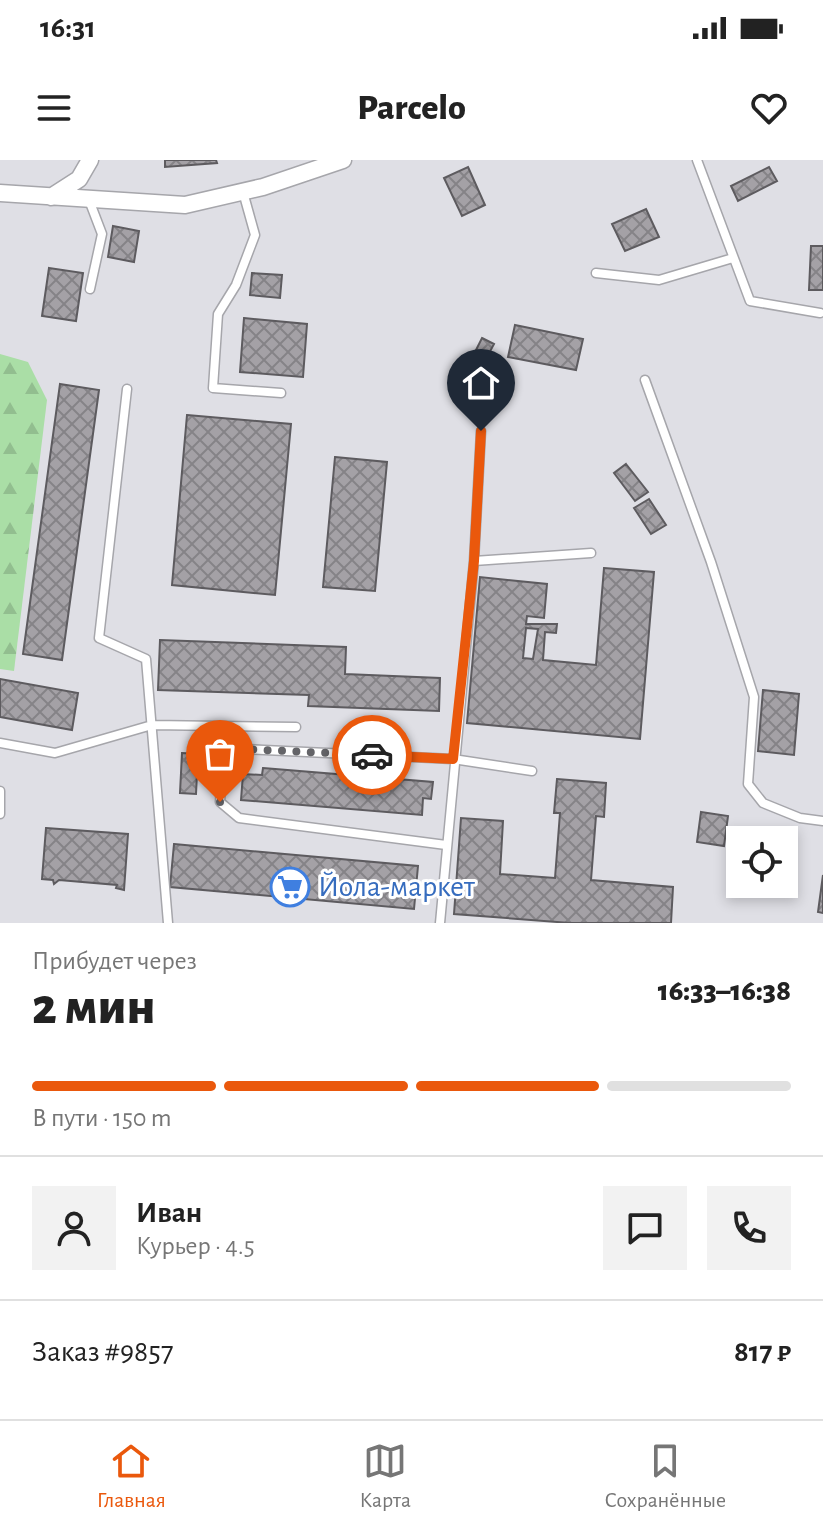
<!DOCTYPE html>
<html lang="ru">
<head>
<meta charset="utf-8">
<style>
  :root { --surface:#fff; --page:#f2f2f2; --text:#222; --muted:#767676; --line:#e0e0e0; --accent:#ea580c }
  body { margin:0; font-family:"Alegreya Sans",sans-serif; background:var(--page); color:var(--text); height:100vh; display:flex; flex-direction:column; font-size:30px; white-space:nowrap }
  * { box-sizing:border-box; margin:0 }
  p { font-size:26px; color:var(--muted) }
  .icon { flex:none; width:44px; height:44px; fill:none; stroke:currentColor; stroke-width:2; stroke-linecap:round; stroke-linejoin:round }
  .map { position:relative; height:763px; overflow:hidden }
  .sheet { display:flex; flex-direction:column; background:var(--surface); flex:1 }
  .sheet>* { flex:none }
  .tools { position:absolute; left:726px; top:666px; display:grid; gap:16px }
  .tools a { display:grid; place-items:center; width:72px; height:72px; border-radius:0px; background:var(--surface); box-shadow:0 4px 12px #0003; font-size:40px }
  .pin { position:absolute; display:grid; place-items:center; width:68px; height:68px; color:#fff; margin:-82px -34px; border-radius:50% 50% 50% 0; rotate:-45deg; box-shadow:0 0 8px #0007 }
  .pin .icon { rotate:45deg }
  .courier { position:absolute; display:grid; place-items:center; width:80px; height:80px; margin:-40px; border:6px solid #ea580c; border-radius:50%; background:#fff; color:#222; box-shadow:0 2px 10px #0007 }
  .head em { font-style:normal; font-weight:800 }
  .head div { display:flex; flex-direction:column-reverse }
  .head { display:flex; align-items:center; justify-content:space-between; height:136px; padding:0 32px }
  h1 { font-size:52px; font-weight:800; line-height:60px }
  .bar { display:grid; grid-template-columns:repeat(4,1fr); gap:12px 8px; align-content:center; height:96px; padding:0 32px }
  .bar i { height:10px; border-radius:6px; background:var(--line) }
  .bar .active { background:var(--accent) }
  .bar p { grid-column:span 4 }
  .line { display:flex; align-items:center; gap:20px; padding:0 32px; border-top:2px solid var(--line) }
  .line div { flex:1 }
  .round { display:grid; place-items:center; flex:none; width:84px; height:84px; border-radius:0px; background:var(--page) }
  .status { display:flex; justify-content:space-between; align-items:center; height:56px; padding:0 40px; background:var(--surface); direction:ltr }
  .status svg { height:22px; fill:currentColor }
  header { display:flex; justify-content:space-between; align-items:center; height:104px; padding:0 32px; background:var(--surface); font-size:36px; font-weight:800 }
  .tab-bar { display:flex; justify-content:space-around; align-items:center; height:112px; border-top:2px solid var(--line); background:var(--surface); font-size:22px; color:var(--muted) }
  .tab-bar a { display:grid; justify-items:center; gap:4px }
  .tab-bar .active { color:var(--accent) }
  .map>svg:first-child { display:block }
  .forest { fill:url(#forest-firs) }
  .building { fill:url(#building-cross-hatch); stroke:#5d5b5f; stroke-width:2; fill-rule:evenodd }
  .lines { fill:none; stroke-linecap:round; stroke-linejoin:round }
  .service-casing { stroke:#a6a6ab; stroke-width:11 }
  .minor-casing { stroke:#a6a6ab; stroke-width:19 }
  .service { stroke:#fff; stroke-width:8 }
  .minor { stroke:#fff; stroke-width:16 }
  .done { stroke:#646468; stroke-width:8; stroke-dasharray:0 14.4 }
  .route { stroke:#ea580c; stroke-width:10 }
  .labels { text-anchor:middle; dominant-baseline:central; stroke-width:6; stroke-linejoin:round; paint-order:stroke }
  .shop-label { font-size:30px; fill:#366cbe; stroke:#fff; text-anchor:start }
</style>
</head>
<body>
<div class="status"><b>16:31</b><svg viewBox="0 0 49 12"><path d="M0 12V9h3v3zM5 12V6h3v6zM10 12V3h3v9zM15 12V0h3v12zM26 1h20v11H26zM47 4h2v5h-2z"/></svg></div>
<header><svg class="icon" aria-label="menu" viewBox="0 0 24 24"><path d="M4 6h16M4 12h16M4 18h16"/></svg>Parcelo<svg class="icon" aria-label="heart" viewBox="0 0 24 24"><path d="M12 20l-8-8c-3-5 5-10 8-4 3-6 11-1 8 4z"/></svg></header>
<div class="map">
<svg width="823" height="763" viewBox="0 0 823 763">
  <defs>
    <pattern id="forest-firs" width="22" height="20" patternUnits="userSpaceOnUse" patternTransform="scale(2)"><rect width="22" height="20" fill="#aadea6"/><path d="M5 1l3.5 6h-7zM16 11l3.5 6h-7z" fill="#92be8f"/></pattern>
    <pattern id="building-cross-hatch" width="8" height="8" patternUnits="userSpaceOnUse" patternTransform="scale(2)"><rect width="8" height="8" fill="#a4a1a6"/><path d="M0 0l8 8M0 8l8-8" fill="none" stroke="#858387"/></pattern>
  </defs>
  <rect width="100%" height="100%" fill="#dfdfe5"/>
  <path class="forest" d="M0,194L28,202L47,240L14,511L0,509Z"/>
  <path class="building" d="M165,0H216L217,3L165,7Z
    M468,7L485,45L462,56L444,18Z
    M769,7L777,21L738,41L731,26Z
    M646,49L659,77L625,91L612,64Z
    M113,66L139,71L134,102L108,97Z
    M811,86H823V130H809Z
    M49,108L83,113L76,161L42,156Z
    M252,113L282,115L280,138L250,135Z
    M244,158L307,164L303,217L240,212Z
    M515,165L583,179L576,210L508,197Z
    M482,178L494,184L486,199L474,194Z
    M60,224L99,230L62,500L23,494Z
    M187,255L291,264L275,435L172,425Z
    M335,297L387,302L375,431L323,427Z
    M626,304L648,332L635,341L614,313Z
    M649,339L666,365L651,374L634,348Z
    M604,408L654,412L640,579L467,563L480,417L547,424L544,458L527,456L526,464H557L556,473L545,472L543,500L596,505ZM526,468L538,469L533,499L523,498Z
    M160,480L346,487L345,514L440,518L439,551L308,546L309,535L158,530Z
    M0,519L78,533L72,570L0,557Z
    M763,530L799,534L794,595L758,591Z
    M182,593L198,594L196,634L180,633Z
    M263,608L433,622L431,639L423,638L422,655L241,640L243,614L262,615Z
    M557,619L606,623L604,657L596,656L591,720L673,727L671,763H570L454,754L461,658L503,661L500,714L555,718L560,653H554Z
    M701,652L728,656L724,686L697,682Z
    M46,668L128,674L124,730L116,728L117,725L59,720L54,724L53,720L42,719Z
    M174,684L418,706L414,749L170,727Z
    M823,715V753L818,752Z"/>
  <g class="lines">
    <g class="service-casing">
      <path id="service" d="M697,0L750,141L820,153
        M243,32L255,75L236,125L218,154L213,228L281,233
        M89,40L102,74L90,129
        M596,113L659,120L733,98
        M645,220L711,402L754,537L748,624L763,643L800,658L823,661
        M127,229L99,478L146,499L168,763
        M474,401L591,393
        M0,583L55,593L152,565L296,567
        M0,631V654
        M446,685L239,658L220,642L222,610L243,589L453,599L532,611
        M440,763L474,401L481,271"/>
    </g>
    <g class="minor-casing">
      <path id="minor" d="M0,33L185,45L263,27L343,0
        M51,37L79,19L90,0"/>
    </g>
    <use href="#service" class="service"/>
    <use href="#minor" class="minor"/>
  </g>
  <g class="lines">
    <path class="done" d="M220,642L222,610L243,589L372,595"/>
    <path class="route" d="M372,595L453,599L474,401L481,271"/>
  </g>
  <defs>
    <g id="supermarket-ring" transform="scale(2)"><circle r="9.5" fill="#fff" stroke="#3f7fe0" stroke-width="1.5"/><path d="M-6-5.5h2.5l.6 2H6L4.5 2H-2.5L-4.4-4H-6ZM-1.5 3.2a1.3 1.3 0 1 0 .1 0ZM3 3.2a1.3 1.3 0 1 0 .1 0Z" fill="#3f7fe0"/></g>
  </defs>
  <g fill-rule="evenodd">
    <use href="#supermarket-ring" x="290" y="727"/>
  </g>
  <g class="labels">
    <g class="shop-label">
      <text x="318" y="727">Йола-маркет</text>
    </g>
  </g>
</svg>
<div class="tools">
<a><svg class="icon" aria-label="locate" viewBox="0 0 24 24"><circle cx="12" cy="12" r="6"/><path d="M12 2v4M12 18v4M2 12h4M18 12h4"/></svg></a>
</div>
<div class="pin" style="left:220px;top:642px;background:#ea580c"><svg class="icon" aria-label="bag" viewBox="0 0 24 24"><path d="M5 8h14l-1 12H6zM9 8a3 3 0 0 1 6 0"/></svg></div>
<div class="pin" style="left:481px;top:271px;background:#1f2937"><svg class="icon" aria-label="home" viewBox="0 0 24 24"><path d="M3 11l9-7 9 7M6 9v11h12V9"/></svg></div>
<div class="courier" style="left:372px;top:595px"><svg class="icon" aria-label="car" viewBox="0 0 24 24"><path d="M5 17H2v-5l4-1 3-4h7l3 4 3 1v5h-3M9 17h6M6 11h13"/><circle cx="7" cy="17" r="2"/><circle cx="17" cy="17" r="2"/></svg></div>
</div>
<section class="sheet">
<div class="head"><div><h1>2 мин</h1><p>Прибудет через</p></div><em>16:33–16:38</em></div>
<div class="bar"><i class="active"></i><i class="active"></i><i class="active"></i><i></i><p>В пути · 150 m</p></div>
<div class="line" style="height:144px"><a class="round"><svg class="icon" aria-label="person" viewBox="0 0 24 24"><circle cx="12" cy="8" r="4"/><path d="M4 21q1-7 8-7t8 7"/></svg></a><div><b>Иван</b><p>Курьер · 4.5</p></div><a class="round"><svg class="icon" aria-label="chat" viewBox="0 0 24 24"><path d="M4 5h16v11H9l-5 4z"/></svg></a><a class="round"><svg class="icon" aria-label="phone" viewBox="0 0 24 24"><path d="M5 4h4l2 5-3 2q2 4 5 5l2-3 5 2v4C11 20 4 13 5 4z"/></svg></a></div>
<div class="line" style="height:104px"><div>Заказ #9857</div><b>817 ₽</b></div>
</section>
<nav class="tab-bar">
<a class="active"><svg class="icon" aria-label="home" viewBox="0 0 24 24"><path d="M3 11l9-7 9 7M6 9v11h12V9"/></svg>Главная</a>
<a><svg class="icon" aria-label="map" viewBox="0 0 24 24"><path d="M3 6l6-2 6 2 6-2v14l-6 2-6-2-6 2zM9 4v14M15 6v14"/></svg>Карта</a>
<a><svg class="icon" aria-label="saved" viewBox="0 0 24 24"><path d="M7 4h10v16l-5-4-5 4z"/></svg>Сохранённые</a>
</nav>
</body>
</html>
